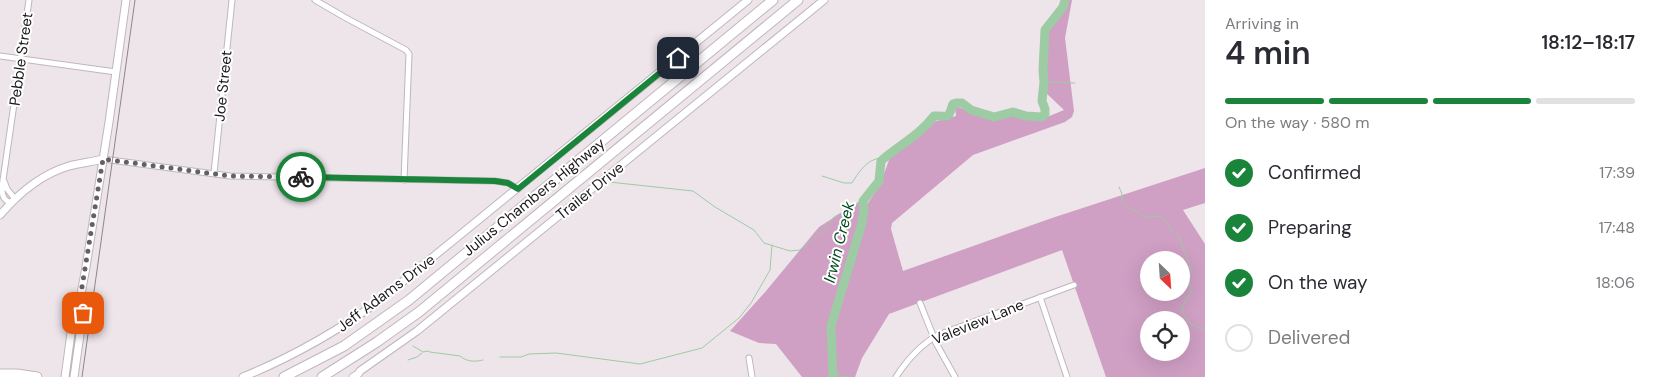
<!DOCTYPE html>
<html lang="en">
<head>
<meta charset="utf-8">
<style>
  :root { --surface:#fff; --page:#f2f2f3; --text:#2b2b33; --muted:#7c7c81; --line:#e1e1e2; --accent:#19843a }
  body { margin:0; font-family:"DM Sans",sans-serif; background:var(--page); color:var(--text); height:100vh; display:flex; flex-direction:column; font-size:19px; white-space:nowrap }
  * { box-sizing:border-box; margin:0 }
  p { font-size:16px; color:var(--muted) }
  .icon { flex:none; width:28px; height:28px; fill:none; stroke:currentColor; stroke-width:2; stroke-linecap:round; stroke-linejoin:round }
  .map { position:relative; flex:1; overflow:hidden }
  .sheet { display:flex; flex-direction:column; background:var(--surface); width:450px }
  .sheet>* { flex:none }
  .needle { width:32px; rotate:155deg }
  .tools { position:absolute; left:1140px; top:251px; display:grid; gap:10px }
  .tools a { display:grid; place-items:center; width:50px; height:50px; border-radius:50%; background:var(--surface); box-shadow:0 5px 20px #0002; font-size:25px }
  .pin { position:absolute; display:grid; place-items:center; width:42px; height:42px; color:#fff; margin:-21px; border-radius:10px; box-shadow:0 2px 8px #0006 }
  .courier { position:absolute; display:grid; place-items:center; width:50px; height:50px; margin:-25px; border:4px solid #19843a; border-radius:50%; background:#fff; color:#222; box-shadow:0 1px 6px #0007 }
  .summary em { font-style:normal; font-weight:600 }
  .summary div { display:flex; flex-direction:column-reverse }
  .summary { display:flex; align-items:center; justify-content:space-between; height:85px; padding:0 20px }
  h1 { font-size:32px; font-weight:600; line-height:38px }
  .bar { display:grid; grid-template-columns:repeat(4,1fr); gap:8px 5px; align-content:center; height:60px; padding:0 20px }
  .bar i { height:6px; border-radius:4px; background:var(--line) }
  .bar .selected { background:var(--accent) }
  .bar p { grid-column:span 4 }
  ol { padding:0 20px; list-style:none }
  li { display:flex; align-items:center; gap:15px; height:55px }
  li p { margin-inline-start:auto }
  li .icon { padding:5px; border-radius:50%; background:var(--accent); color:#fff; stroke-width:4 }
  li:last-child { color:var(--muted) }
  li i { width:28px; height:28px; border:2px solid var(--line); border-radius:50% }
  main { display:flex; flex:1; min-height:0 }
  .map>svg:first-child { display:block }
  .forest { fill:#cf9fc4; fill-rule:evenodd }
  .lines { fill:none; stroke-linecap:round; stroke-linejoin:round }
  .stream { stroke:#9dcba3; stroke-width:1 }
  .river { stroke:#9dcba3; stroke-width:9 }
  .street-casing { stroke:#bfb7bd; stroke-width:7 }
  .secondary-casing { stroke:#bfb7bd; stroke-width:9 }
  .highway-casing { stroke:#bfb7bd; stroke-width:11 }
  .street { stroke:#fff; stroke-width:5 }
  .secondary { stroke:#fff; stroke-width:7 }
  .highway { stroke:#fff; stroke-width:9 }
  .rail { stroke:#8c868a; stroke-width:1 }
  .done { stroke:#656063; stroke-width:5; stroke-dasharray:0 9 }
  .route { stroke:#19843a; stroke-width:6 }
  .labels { text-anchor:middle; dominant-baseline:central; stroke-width:4; stroke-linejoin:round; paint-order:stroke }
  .street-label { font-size:15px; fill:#1b181a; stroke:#fff }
  .water-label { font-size:16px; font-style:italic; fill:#004c1b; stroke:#fff }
</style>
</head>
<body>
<main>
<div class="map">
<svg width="1205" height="377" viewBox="0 0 1205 377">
  <rect width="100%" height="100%" fill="#eee5eb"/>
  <path class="forest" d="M1064,0H1072L1065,38L1074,111L1072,117L1065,122L973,155L892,223L891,229L903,271L1052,218L1205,168V203L1183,210L1205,244V377H1106L1062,250L889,314L862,358L855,377H802L776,344L759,343L730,331L766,291L819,227L863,199L866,206L880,185L890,157L933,122L956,116L955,106L990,119H1002L1014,112L1042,119L1064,110L1044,91L1046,80L1043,49L1048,24L1063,5ZM1149,260H1181V292H1149ZM1149,320H1181V352H1149Z"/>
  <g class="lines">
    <path class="stream" d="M1044,82L1075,83
      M822,176L844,183H852C859,172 866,160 880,158L881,161
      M609,182L693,191L715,207L754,230L764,243L790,251L800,250L825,228L834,217L863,201
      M1119,187L1122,194V202L1130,209L1137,211L1145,218L1156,216L1163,217L1170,229L1179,237L1191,269L1189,281L1191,291L1183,306L1182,312L1190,323L1205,331
      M413,346L423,352L428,351L430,352L460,356C467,362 475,362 483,360
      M500,357H521L529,354L556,353L640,364L702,348L739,318L751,303L770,270L772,245
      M408,360L417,357L422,353
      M833,375L849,377"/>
    <path class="river" d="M833,377L831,326L862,223L864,209L863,201L879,181L881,161C898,146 920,135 934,116C950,115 947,121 953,104L956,103H962L971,110L994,117L1013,112L1026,116L1042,117L1045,114V109L1042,101L1044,82L1043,71L1045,30L1063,7L1065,0"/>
    <g class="street-casing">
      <path id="street" d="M315,0L346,18L406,50L409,54L404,180
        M0,56L116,72
        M103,159L230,176L495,181L508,183L518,189
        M214,173L232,0
        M4,181L7,189L15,199
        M11,203C3,200 2,195 2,187L29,0
        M1040,297L1067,377
        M920,303L936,343L955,377
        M749,358L752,377
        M896,377C907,360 920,345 938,335L1074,285"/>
    </g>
    <g class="secondary-casing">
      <path id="secondary" d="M0,215C18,194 42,174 69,166C80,163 92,162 103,159
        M65,377L72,326L79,305L86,267L109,122L126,0
        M74,377L83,313L79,305
        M243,377C292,357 336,332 379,301L748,0
        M353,377L358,374L360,371L417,331L824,0"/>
    </g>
    <g class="highway-casing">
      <path id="highway" d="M0,374H17L37,377
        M284,377L344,346L409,300L773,0
        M322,377L377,342L419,312L798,0"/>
    </g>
    <use href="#street" class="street"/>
    <use href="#secondary" class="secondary"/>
    <use href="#highway" class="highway"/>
    <path class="rail" d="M82,377L135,0"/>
  </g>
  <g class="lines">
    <path class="done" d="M83,313L80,305V299L103,159L230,176L301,177"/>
    <path class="route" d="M301,177L495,181L508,183L518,189L678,58"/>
  </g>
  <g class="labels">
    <g class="street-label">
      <text transform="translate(21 59) rotate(-82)">Pebble Street</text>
      <text transform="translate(223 86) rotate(-84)">Joe Street</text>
      <text transform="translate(590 191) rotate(-39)">Trailer Drive</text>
      <text transform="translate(534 197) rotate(-39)">Julius Chambers Highway</text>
      <text transform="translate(386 293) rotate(-37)">Jeff Adams Drive</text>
      <text transform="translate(978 322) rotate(-22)">Valeview Lane</text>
    </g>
    <g class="water-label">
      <text transform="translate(839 242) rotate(-76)">Irwin Creek</text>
    </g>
  </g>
</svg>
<div class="tools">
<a><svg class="needle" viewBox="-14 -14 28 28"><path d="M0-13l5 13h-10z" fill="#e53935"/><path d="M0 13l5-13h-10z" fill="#7c7c81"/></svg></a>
<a><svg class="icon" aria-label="locate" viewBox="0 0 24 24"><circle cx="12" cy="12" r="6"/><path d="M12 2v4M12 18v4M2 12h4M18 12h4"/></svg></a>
</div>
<div class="pin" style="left:83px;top:313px;background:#ea580c"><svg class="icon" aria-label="bag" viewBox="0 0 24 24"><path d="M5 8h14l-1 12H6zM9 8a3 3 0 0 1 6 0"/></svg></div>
<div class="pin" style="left:678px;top:58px;background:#1f2937"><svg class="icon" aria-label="home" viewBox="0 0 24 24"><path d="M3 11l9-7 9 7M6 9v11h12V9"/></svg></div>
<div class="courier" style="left:301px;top:177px"><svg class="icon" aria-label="bike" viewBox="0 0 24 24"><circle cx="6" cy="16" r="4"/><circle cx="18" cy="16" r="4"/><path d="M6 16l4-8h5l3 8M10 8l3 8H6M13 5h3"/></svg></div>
</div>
<section class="sheet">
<div class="summary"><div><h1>4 min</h1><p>Arriving in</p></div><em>18:12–18:17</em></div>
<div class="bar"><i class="selected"></i><i class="selected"></i><i class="selected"></i><i></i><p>On the way · 580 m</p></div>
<ol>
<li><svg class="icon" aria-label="check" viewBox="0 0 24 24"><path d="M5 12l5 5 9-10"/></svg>Confirmed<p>17:39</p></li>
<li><svg class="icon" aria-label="check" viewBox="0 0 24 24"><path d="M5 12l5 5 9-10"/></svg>Preparing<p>17:48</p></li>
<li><svg class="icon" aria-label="check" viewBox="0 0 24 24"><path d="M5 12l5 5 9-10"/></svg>On the way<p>18:06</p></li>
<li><i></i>Delivered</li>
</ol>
</section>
</main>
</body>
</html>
